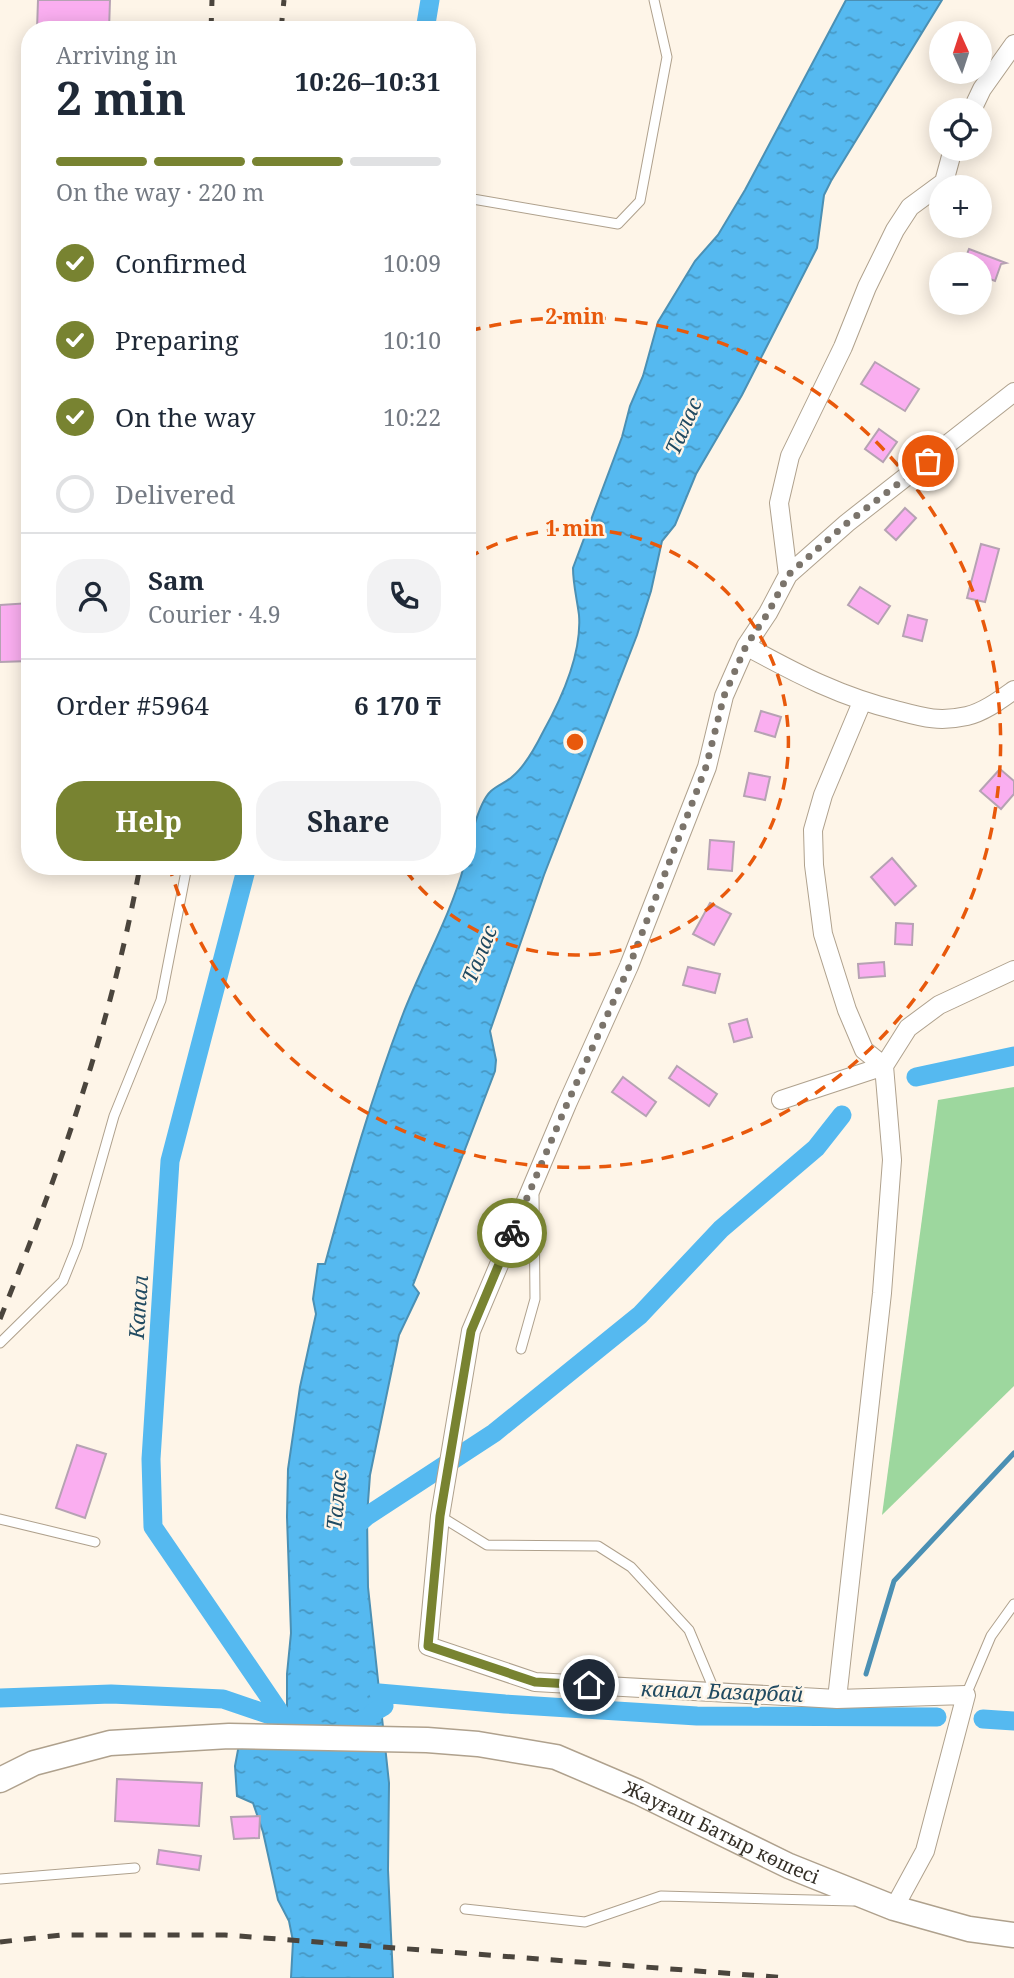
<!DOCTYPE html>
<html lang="en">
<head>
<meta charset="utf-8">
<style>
  :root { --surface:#fff; --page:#f2f2f3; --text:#1f2937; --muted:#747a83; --line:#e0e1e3; --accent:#788331 }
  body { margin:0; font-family:"Noto Serif",serif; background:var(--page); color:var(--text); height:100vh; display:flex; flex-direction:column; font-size:26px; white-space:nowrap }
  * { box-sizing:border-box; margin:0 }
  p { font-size:23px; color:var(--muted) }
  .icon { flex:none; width:38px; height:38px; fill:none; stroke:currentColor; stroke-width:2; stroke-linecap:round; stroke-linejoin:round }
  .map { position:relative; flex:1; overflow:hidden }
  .drawer { position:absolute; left:21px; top:21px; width:455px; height:854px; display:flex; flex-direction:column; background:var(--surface); border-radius:28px; box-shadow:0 4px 18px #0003 }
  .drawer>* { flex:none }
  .needle { width:46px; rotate:357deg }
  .buttons { position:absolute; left:929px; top:21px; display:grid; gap:14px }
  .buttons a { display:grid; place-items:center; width:63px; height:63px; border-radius:50%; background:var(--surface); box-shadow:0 4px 18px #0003; font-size:35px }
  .pin { position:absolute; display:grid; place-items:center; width:60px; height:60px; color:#fff; margin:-30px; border:4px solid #fff; border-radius:50%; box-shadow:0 2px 7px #0007 }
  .courier { position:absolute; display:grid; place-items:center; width:70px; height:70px; margin:-35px; border:5px solid #788331; border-radius:50%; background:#fff; color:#222; box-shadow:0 2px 9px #0007 }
  .summary em { font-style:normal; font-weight:700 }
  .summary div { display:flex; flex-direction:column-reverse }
  .summary { display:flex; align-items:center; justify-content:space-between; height:119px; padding:0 35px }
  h1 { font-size:46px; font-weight:700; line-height:52px }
  .bar { display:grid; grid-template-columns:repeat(4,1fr); gap:10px 7px; align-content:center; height:84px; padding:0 35px }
  .bar i { height:9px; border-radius:5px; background:var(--line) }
  .bar .selected { background:var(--accent) }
  .bar p { grid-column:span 4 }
  .line { display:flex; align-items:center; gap:18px; padding:0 35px; border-top:2px solid var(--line) }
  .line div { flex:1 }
  .round { display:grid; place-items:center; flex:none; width:74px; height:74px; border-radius:28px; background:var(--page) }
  ol { padding:0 35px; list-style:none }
  li { display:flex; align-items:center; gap:21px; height:77px }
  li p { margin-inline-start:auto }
  li .icon { padding:7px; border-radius:50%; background:var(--accent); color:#fff; stroke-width:4 }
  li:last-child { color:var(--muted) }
  li i { width:38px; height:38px; border:4px solid var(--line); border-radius:50% }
  .cta { display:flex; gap:14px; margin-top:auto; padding:14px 35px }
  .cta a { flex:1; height:80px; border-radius:28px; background:var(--accent); color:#fff; font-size:28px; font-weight:700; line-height:80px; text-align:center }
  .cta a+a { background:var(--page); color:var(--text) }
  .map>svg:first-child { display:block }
  .grass { fill:#9dd79e }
  .water { fill:url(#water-ripples); stroke:#4b90b4; stroke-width:2 }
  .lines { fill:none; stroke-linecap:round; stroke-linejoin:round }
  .stream { stroke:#4b90b4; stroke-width:5 }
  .canal { stroke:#55b9f0; stroke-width:19 }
  .building { fill:#faaef0; stroke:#b6a2b3; stroke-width:2 }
  .service-casing { stroke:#afa18d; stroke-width:11 }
  .minor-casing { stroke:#afa18d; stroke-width:20 }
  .secondary-casing { stroke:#afa18d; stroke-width:27 }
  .service { stroke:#fff; stroke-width:9 }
  .minor { stroke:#fff; stroke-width:18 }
  .secondary { stroke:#fff; stroke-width:24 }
  .rail { stroke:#4b453d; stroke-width:5; stroke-dasharray:12 12; stroke-linecap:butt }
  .done { stroke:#7b746b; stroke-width:7; stroke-dasharray:0 12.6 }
  .route { stroke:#788331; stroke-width:9 }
  .ring { fill:none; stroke:#e8590c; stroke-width:3.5; stroke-dasharray:12 9 }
  .labels { text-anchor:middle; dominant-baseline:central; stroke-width:5; stroke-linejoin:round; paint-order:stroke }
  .street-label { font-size:19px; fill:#342f27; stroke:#fef5e8 }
  .water-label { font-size:21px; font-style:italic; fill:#204a61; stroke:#fef5e8 }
  .centre { fill:#e8590c; stroke:#fef5e8; stroke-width:3.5 }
  .ring-label { font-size:21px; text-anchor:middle; font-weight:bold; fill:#e8590c; stroke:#fef5e8; stroke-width:5; stroke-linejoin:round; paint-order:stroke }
</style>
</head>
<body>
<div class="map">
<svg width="1014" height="1978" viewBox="0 0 1014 1978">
  <defs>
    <pattern id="water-ripples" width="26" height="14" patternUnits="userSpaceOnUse" patternTransform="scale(1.75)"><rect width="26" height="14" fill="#55b9f0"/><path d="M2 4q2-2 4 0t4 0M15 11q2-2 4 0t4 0" fill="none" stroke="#4797c2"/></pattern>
  </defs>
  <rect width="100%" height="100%" fill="#fef5e8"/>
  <path class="grass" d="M1014,1087V1386L882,1515L938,1100Z"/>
  <path class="water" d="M846,0H942L831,181L824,195L817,248L742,395L696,474L675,525L662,541L651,591L637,635L544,875L490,1031L496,1060L495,1071L413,1285L419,1293L399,1335L370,1475L367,1516L368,1587L389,1783L388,1870L393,1978H291L293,1941L289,1921L278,1900L263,1832L253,1803L237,1796L235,1766L240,1739L250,1732L284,1724L287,1718V1674L291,1633L287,1517L288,1469L300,1387L316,1314L313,1299L318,1264H325C348,1180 372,1095 403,1014C422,965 450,917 464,866H467C467,848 478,803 491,791C498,785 507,782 513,776C525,766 536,746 543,732C562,698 582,654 579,615C577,599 573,584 573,568L622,437L630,406L643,376L658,322L695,261L718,235L745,190Z"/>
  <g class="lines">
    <path class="stream" d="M866,1674L894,1581L1014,1453"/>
    <path class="canal" d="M425,30L430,0
      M247,866L170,1161L151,1459L153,1527L285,1720
      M916,1077L1014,1056
      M349,1532L367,1516L494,1433L640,1315L721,1229L816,1148L842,1115
      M0,1698L111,1694L223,1699L285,1720L284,1724L299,1744
      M983,1719L1014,1721
      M363,1724L374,1712L384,1706L379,1693L505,1704L697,1716L937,1717"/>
  </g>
  <path class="building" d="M38,0H110L109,30H37Z
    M969,249L1006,263L1001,264L995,281L980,275V264H963Z
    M875,362L919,389L905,411L861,384Z
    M879,429L897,442L883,462L865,449Z
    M905,508L916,518L896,540L885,530Z
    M981,544L999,549L985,602L967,598Z
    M860,587L890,606L878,624L848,605Z
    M30,603V661L0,662V605Z
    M908,615L927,620L922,641L903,636Z
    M761,711L781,717L775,737L755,731Z
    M1000,769L1014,781V794L1001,809L980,791Z
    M749,773L770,777L765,800L744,796Z
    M710,840L734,842L732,871L708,869Z
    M892,858L916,886L895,905L871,877Z
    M710,903L731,914L714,945L693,934Z
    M896,923L913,924L912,945L895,944Z
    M884,962L885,976L859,978L858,964Z
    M688,967L720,974L715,993L683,985Z
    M747,1019L752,1037L734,1042L729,1024Z
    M677,1066L717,1094L709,1106L669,1078Z
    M623,1077L656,1102L646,1116L612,1092Z
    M77,1445L106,1454L85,1518L56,1508Z
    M117,1779L202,1783L199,1826L115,1821Z
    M260,1816L259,1838L234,1839L231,1817Z
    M159,1850L201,1856L199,1870L157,1864Z"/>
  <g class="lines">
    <g class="service-casing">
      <path id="service" d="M467,198L618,224L640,201L667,57L654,0
        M0,1343L63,1281L77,1246L114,1116L161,1000L187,866
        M521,1349L535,1299L534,1196
        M440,1516L487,1545L598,1546L631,1567L689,1630L715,1692
        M0,1519L95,1542
        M966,1695L991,1636L1014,1604
        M0,1879L135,1868
        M465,1909L585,1922L661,1896L853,1901"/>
    </g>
    <g class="minor-casing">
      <path id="minor" d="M972,110L982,89L1014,44
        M788,575L779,503L790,456L843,347L867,287L895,230L910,207L944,182L953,149
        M746,646C797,674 841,697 899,711C925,718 940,722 967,716C984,712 1000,700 1014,690
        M862,702L823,795L813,830L814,865L823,934L847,1010L864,1050L884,1066L892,1160L882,1293L837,1699L966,1695L925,1851L894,1908
        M781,1100L884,1066L908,1028L939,1005L1014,970
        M837,1699L535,1682L428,1646L440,1516L471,1331L567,1104L629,966L707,767L724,696L746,646L768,613L788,575L847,523L1014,392"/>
    </g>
    <g class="secondary-casing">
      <g id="secondary">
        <path id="s1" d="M0,1780L34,1763L110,1743L229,1736L427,1740L478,1744L556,1757L638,1792L789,1866L894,1908L969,1929L1014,1935"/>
      </g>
    </g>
    <use href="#service" class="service"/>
    <use href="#minor" class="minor"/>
    <use href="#secondary" class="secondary"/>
    <path class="rail" d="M211,30L212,0
      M281,30L284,0
      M0,1319C59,1173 112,1022 140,866
      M0,1942L61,1935H225L789,1978"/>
  </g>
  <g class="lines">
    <path class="done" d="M512,1233L567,1104L629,967L706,767L724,696L746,646L768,613L788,575L847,523L928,461"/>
    <path class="route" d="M512,1233L471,1331L440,1516L428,1646L535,1682L589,1685"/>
  </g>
  <g class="ring">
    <path d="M468 558A213 213 0 1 1 403 867"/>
    <path d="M469 331A425 425 0 1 1 169 866"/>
  </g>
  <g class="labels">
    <g class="street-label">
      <text stroke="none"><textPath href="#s1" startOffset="746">Жауғаш Батыр көшесі</textPath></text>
    </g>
    <g class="water-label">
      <text transform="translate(683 426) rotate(-66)">Талас</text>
      <text transform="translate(479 954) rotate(-68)">Талас</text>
      <text transform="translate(138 1307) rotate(-86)">Капал</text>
      <text transform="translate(336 1500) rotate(-85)">Талас</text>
      <text transform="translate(722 1691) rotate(2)">канал Базарбай</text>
    </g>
  </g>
  <circle cx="575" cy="742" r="10" class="centre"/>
  <g class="ring-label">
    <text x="575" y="324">2 min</text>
    <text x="575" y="536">1 min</text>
  </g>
</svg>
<div class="buttons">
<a><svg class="needle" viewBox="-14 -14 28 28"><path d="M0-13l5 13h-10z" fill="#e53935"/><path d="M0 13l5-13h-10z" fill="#747a83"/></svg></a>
<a><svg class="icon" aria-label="locate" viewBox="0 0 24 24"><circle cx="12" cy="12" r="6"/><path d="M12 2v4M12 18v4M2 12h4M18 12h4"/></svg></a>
<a>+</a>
<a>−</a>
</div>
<div class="pin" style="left:928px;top:461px;background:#ea580c"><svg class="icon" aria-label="bag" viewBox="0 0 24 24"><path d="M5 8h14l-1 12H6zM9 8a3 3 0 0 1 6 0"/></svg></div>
<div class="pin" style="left:589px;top:1685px;background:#1f2937"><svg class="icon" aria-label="home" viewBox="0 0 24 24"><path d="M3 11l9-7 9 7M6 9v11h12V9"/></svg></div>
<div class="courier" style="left:512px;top:1233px"><svg class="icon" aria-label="bike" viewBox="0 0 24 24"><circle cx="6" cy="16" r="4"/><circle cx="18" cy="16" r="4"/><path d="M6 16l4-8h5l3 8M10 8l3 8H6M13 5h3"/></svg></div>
<section class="drawer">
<div class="summary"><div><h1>2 min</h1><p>Arriving in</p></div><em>10:26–10:31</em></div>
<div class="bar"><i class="selected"></i><i class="selected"></i><i class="selected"></i><i></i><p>On the way · 220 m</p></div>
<ol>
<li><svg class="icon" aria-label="check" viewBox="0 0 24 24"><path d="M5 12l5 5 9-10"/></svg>Confirmed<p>10:09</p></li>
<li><svg class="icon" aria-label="check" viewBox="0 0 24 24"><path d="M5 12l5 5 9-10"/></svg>Preparing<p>10:10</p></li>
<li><svg class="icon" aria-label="check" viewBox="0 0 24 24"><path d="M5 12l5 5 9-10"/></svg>On the way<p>10:22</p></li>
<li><i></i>Delivered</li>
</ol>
<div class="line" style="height:126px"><a class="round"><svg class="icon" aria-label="person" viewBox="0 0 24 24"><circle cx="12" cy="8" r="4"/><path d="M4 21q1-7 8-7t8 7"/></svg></a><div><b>Sam</b><p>Courier · 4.9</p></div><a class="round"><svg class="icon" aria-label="phone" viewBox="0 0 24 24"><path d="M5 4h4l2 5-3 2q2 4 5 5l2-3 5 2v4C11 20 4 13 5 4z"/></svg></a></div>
<div class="line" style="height:91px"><div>Order #5964</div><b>6 170 ₸</b></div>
<div class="cta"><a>Help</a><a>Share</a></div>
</section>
</div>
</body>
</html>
